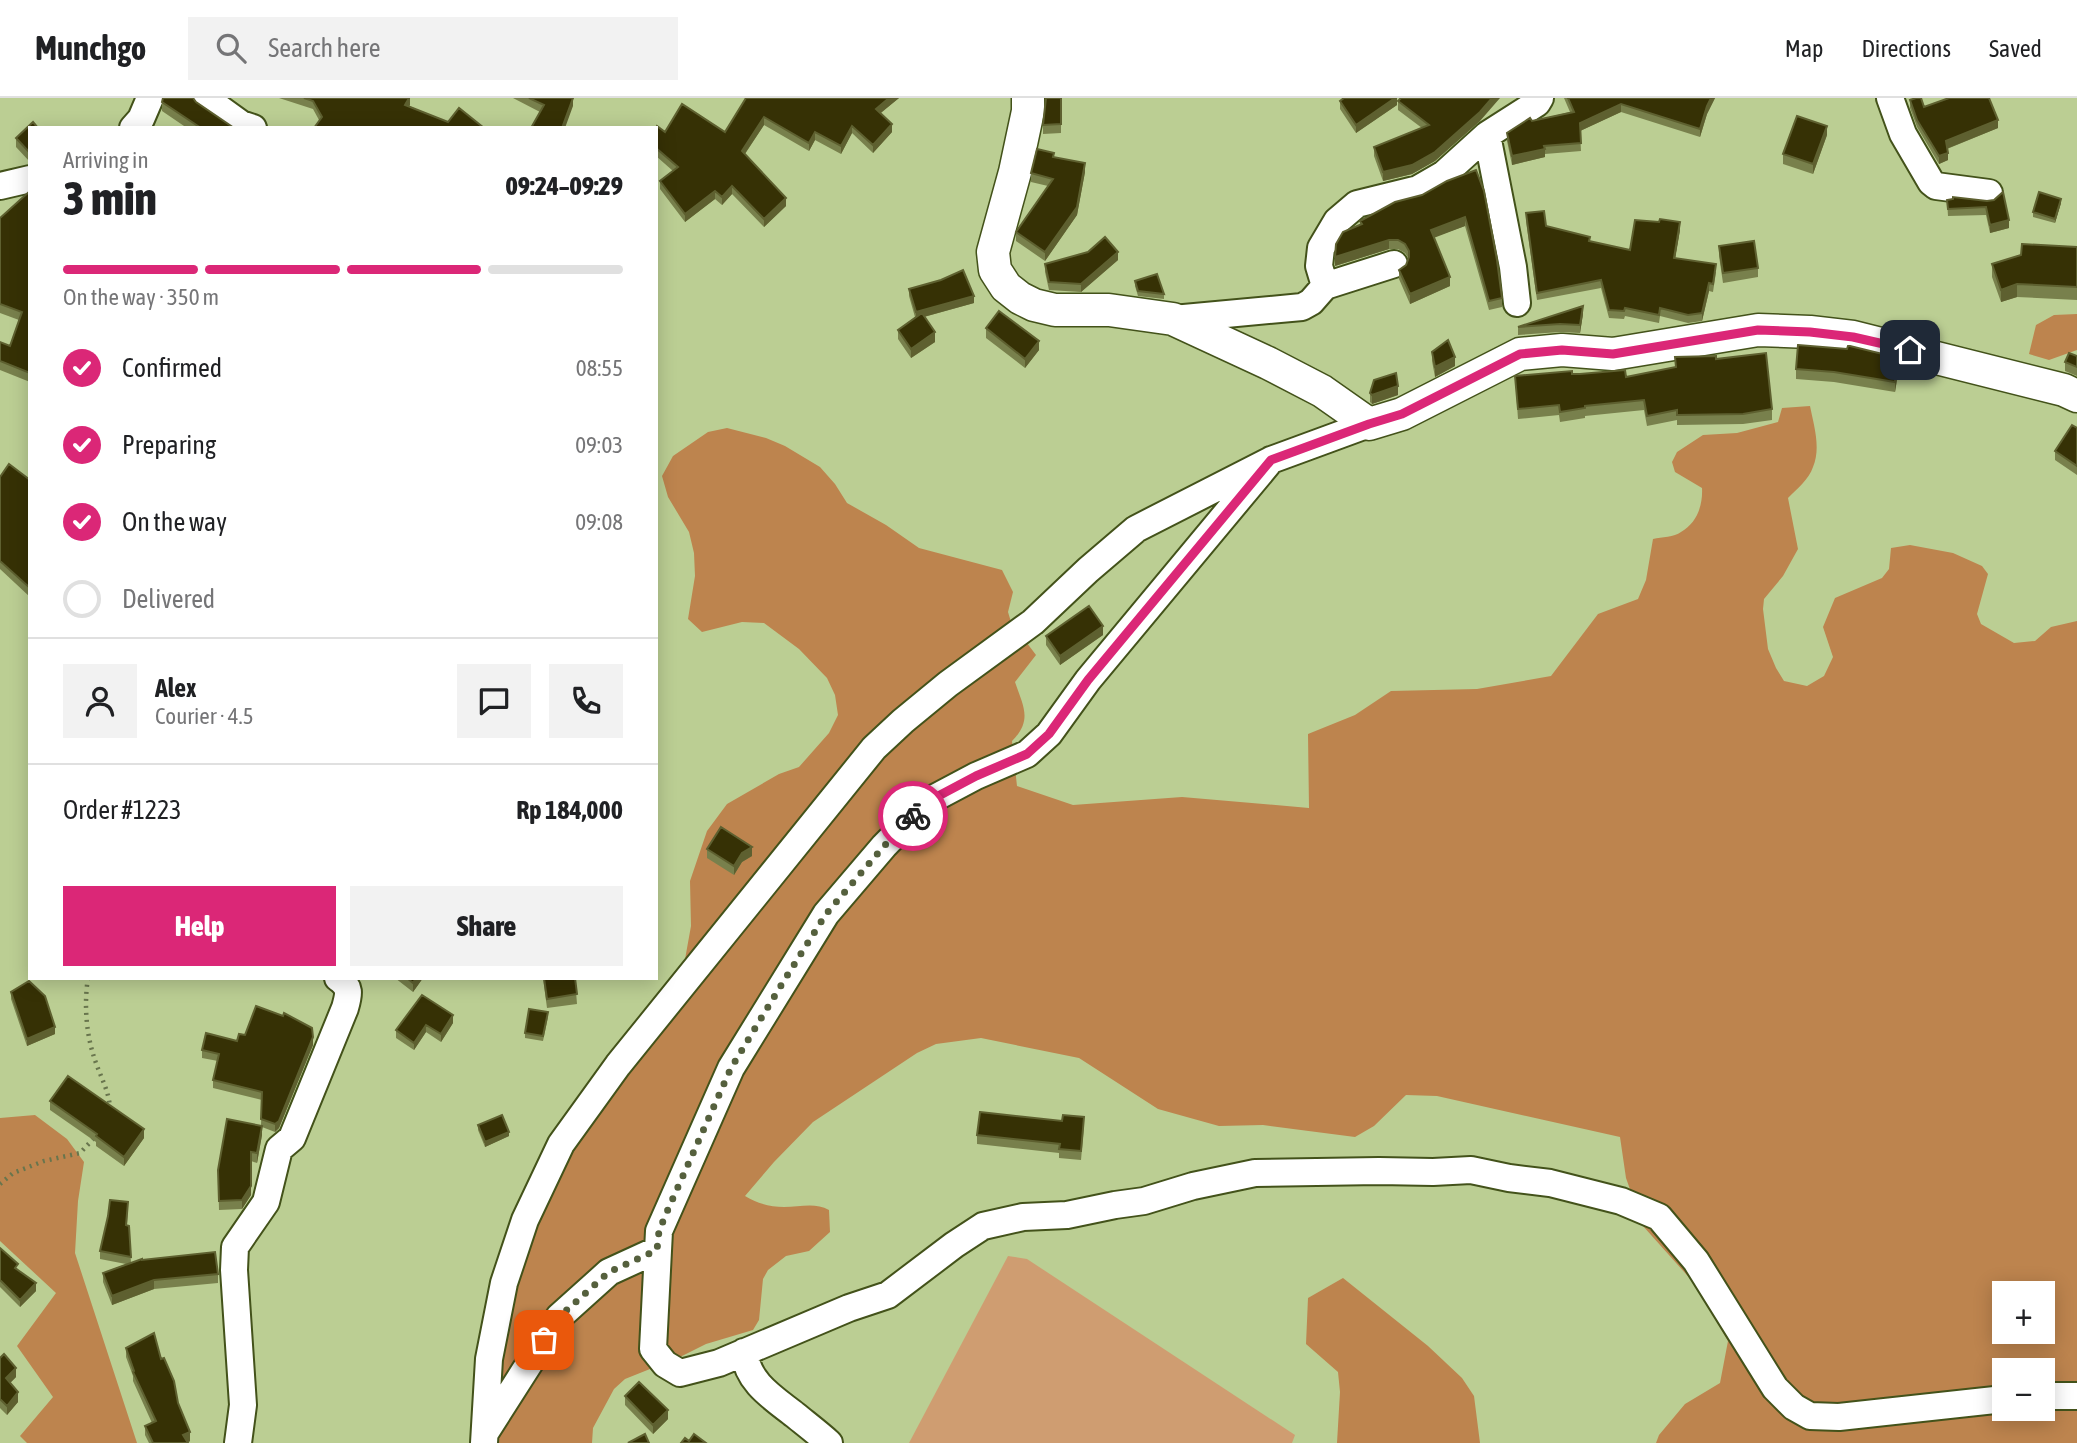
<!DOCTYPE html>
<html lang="en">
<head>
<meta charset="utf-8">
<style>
  :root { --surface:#fff; --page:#f2f2f2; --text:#202124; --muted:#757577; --line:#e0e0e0; --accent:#db2777 }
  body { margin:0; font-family:"Asap Condensed",sans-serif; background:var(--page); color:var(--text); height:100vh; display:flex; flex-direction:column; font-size:26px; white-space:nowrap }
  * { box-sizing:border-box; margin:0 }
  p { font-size:23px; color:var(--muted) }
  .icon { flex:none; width:38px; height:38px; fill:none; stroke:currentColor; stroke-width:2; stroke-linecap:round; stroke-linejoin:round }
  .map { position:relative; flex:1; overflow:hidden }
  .side { position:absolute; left:28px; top:28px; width:630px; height:854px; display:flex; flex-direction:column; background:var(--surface); border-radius:0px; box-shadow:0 4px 18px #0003 }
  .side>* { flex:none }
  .tools { position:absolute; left:1992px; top:1183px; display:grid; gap:14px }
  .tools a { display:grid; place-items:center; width:63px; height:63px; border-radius:0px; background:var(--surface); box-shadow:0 4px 18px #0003; font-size:35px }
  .pin { position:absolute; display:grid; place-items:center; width:60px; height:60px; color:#fff; margin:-30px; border-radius:14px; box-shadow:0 4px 10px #0006 }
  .courier { position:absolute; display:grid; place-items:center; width:70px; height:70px; margin:-35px; border:5px solid #db2777; border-radius:50%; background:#fff; color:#222; box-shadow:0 2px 9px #0007 }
  .headline em { font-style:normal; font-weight:800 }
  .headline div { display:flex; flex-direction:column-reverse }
  .headline { display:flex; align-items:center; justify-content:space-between; height:119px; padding:0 35px }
  h1 { font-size:46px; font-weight:800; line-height:52px }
  .bar { display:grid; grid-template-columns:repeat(4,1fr); gap:10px 7px; align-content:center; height:84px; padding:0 35px }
  .bar i { height:9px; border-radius:5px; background:var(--line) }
  .bar .current { background:var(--accent) }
  .bar p { grid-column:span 4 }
  .line { display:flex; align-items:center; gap:18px; padding:0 35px; border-top:2px solid var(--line) }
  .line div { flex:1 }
  .round { display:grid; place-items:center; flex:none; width:74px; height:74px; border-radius:0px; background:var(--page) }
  ol { padding:0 35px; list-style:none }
  li { display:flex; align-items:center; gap:21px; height:77px }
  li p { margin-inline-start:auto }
  li .icon { padding:7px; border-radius:50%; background:var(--accent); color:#fff; stroke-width:4 }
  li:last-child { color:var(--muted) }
  li i { width:38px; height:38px; border:4px solid var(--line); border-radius:50% }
  .primary-button { display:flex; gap:14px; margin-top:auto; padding:14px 35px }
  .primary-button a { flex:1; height:80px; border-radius:0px; background:var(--accent); color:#fff; font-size:28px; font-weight:800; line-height:80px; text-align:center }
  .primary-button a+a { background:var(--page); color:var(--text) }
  header { display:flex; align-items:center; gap:42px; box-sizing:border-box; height:98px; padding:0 35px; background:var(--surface); border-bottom:2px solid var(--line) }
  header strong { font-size:33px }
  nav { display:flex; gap:38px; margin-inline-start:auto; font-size:24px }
  .search { width:490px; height:63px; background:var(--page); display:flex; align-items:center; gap:18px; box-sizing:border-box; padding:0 24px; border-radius:0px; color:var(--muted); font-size:26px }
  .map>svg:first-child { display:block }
  .green { fill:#cf9d71 }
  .forest { fill:#bd844e; fill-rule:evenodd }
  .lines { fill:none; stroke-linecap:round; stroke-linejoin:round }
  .minor-casing { stroke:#43521a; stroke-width:30 }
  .tertiary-casing { stroke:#43521a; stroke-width:35 }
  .path { stroke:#68754d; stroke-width:4.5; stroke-dasharray:2 5; stroke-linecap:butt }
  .minor { stroke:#fff; stroke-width:26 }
  .tertiary { stroke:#fff; stroke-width:32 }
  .wall { fill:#78804c }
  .shaded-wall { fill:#5e6030 }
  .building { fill:#363105; stroke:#5e6030; stroke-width:2 }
  .done { stroke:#55603d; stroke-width:7; stroke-dasharray:0 12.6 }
  .route { stroke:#db2777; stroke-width:9 }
</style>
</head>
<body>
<header>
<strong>Munchgo</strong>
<div class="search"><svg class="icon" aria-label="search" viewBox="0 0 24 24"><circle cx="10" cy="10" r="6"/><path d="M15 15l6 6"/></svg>Search here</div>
<nav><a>Map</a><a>Directions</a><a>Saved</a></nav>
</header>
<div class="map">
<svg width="2077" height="1345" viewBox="0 0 2077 1345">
  <rect width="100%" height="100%" fill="#bbce93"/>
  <path class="green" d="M1008,1158L1027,1161L1295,1337L1292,1345H909Z"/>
  <path class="forest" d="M2077,216V252L2049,262L2029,256L2036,227L2054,217Z
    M1810,308C1814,328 1821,350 1813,369C1809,381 1797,391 1788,400L1798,451L1783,478L1764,501L1763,511L1768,551L1776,570L1784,583L1807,588L1824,578L1833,559L1823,529L1835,500L1882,480L1889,471L1891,450L1910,447L1953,455L1982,468L1988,476L1977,516L1981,526L2014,545L2035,543L2051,529L2077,523V1345H1656L1659,1337L1685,1306L1720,1285L1728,1243L1694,1185L1643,1128L1626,1080L1620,1039L1437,998L1406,997L1374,1028L1355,1039L1263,1027L1219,1028L1158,1011L1079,960L981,940L936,946L917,955L813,1024L774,1064L745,1098C756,1105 770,1109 784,1109C800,1109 815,1104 829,1112L830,1134L809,1153L786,1158L768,1172L763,1181L759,1222L753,1232L706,1246L680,1259L625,1281L614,1291L593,1330L592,1345H481L522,1107L682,878L691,828L690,783L707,733L727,706L779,676L799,669L829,635L838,617L835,597L827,580L799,551L764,525L742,524L702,534L688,521L695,478L694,455L689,434L668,399L662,378L673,358L708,334L727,330L766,340L785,348L820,369L835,386L847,405L886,427L919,450L1002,472L1013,494L1008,514L1011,524L1036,557L1015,584C1023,608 1033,622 1012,643L1017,688L1073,707L1182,699L1309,710L1308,636L1355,617L1391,593L1477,591L1551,578L1598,516L1638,501L1646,482L1653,441C1662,439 1674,439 1681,434C1697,425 1703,407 1702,390L1675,374L1672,364L1677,354L1703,337L1737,335L1778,324L1782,310ZM2004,1195H2042V1234H2004ZM2004,1272H2042V1311H2004Z
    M35,1017L67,1041L84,1064L78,1103L75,1155L137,1345H27L20,1338L53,1299L17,1248L56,1195L0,1143V1020Z
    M1343,1180L1428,1248L1462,1280L1474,1298L1480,1345H1337L1340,1294L1338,1274L1306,1246L1308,1200Z"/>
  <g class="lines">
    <g class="minor-casing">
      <path id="minor" d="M205,0L241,26L253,30
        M1890,0L1903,36L1931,84L1936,88L1989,95
        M133,30L141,21L150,0
        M1487,37L1513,169L1517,205
        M0,88L30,81
        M1325,188L1319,168L1321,150L1337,123L1357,106L1418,91L1444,76L1487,37L1537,5L1540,0
        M1173,221L1302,209L1311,204L1325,188L1394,166
        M1271,362L1088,582L1049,636L1027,656L976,678L927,704L884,748L826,816L731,970L659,1133L653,1251L665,1266L680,1275L719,1265L849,1210L888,1197L954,1147L983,1128L1023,1119L1067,1117L1115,1107L1144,1103L1193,1088L1255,1075L1379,1073L1433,1074L1471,1072L1509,1080L1550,1085L1621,1103L1659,1119L1696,1163L1775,1290L1794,1309L1810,1318L1839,1319L2004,1301
        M744,1254C748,1285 772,1299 795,1317C806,1326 818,1335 829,1345
        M2042,1298H2077
        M485,1335L559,1219L609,1174L657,1152
        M238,1345L243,1307L234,1172L235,1149L266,1104L279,1051L292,1040L345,910C349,896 351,889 338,880
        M484,1345L489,1261L504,1185L525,1122L561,1046L618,967L874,650L903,623L948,586L1033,524L1088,472L1136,431L1271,362L1369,326"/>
    </g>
    <g class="tertiary-casing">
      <path id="tertiary" d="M1028,0V13L1015,74L993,154L995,172L1006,189L1020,200L1034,207L1055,212H1109L1173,221L1268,265L1322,293L1369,326L1402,316L1520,256L1562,252L1613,256L1758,232L1810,234L1853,239L2064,292L2077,298"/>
    </g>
    <path class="path" d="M88,880C84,905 86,935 94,959C99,976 110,994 110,1012
      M0,1086L13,1075L44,1063L80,1055L96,1038"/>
    <use href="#minor" class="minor"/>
    <use href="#tertiary" class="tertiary"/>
  </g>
  <path class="wall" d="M279,0H410L409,8L448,24L484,30L319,22L313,11Z
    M513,0H573V8L540,14Z
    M746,0H899L880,15L892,34L873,55L852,35L841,56L815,42L809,53L764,27L745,56L786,108L764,129L732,96L722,107L715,101L685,124L660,91V83L673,73L656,58V30L665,34H725Z
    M1061,0V35L1043,36V27Z
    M1397,0V7L1356,35L1340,11V3Z
    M1564,0H1715L1707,16L1700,39L1621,14L1580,33L1581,53L1545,56V59L1512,67L1507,43V35L1532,23L1570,14Z
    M1910,2L1924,9L1998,30L1947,51L1948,62L1939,66L1917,29L1910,10Z
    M1398,3L1480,23L1435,63L1412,76L1383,83L1374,58V49L1422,30L1398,12Z
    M162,4H196L234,30H187L162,13Z
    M30,30V64L16,49V40Z
    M1827,37L1813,76L1783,66V56Z
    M1054,59L1085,74L1077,117L1045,163L1016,143V134L1048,88L1031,84V75Z
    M1447,83L1502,200V209L1489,212L1465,128L1434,139L1450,188L1410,206L1399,181V172L1406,167L1409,161L1405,155L1398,151H1389L1335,168L1360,127V123L1422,97Z
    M30,93V284L0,272V244L10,248L19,222L0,215V120Z
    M1953,101L1987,103L2009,130L1990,135L1986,117L1948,118L1947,102Z
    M2061,105L2055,125L2033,119V114Z
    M1526,115L1546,128L1590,144L1630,152L1680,132L1675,160L1716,174L1713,194L1709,193L1702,223L1688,225L1660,218L1659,225L1625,218L1624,221L1609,220L1601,190L1537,202L1526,123Z
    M1719,148L1758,170V179L1723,185L1719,158Z
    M2077,149V202L2017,199L2001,204L1992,179V166Z
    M1118,162L1081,194L1049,192L1045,174V166Z
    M1135,183L1164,196V201L1138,198L1135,188Z
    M909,191L974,205L924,219L935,244L911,260L898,241V232L915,219L909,198Z
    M1583,216L1580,235L1560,234L1518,237V229Z
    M986,230L1039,252L1025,270L986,240Z
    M1432,254L1455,268L1435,279L1432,263Z
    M2077,258V278L2065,273V264Z
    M1716,261L1772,311V322L1743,326L1677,327V322L1647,328L1644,312L1585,318V320L1560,324L1559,317L1518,321L1515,278L1572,276L1626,279Z
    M1899,269L1895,294L1834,284L1796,281V271Z
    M1370,295L1398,297L1372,306L1370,304Z
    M2077,330V377L2055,362V353Z
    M0,379L30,382V499L0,471Z
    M1103,537L1060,567L1046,547V538Z
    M707,751L752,758L742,764L734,777L707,760Z
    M395,880H423L413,894Z
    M543,880H575L577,906L547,910Z
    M11,894L55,936L27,948L11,901Z
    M422,897L453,925L441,944L426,934L414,952L396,940V932Z
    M548,919L543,943L525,940V935Z
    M237,943L313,947L279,1030L275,1034L262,1029V1037L257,1065L251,1063V1097L242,1111L219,1112L218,1072L261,1027L262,1002L213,990V982L218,963L202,960V952Z
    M50,1003L144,1040L124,1068L96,1048V1044L50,1012Z
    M478,1027L509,1038L485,1049L478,1032Z
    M1084,1028L1081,1062L1059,1060V1055L977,1046V1037Z
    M128,1112L127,1127L129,1128L131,1165L142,1162L218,1176V1185L154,1191L112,1207L103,1184V1175L126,1166L100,1161V1153Z
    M0,1150L36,1193L20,1209L0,1189Z
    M126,1250L161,1261L178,1305L190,1343L188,1345H149L145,1337V1328L152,1325L133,1283V1278L126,1259Z
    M0,1260L16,1279L10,1285L18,1304L7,1317L0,1310Z
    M625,1298L668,1321L653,1336L625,1307Z"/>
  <path class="shaded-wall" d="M409,0H410V7L405,15V7Z
    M573,0V8L565,30H562Z
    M889,0H899L876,19V11Z
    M1395,0H1397V7L1356,35V27Z
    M1492,0H1500L1480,23L1435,63L1412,76L1383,83V74Z
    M1711,0H1715L1707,16L1700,39V31L1707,8Z
    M1621,6V14L1580,33V25Z
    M764,19V27L742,60V53Z
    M1998,22V30L1946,51V43Z
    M892,26V34L873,55V47Z
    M852,28V35L841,56V48Z
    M1827,28V37L1813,76V66Z
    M815,34V42L809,53V45Z
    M1545,51V59L1512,67V58Z
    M1948,55V62L1939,66V58Z
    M1085,65V74L1077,117L1045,163V154Z
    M732,88V96L722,107V99Z
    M715,93V101L685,124V116Z
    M786,100V108L764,129V121Z
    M2061,101V105L2055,125V121Z
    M1465,119V128L1431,141V132Z
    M2009,122V130L1990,135V127Z
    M1680,124V132L1674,168V160Z
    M1389,142V151L1335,168V159Z
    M1118,154V162L1081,194V186Z
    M1450,179V188L1410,206V196Z
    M1709,185V193L1702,223V215Z
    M2017,186V199L2001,204V192Z
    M974,198V205L916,221V214Z
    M1583,208V216L1580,235V227Z
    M935,234V244L911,260V251Z
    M1039,243V252L1025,270V261Z
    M1455,259V268L1435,279V269Z
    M1899,260V269L1895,294V284Z
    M1398,288V297L1372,306V297Z
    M1103,528V537L1060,567V558Z
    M752,749V758L742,764L734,777V768L742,755Z
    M416,880H423L413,894V885Z
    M453,917V925L441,944V936Z
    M426,927V934L414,952V945Z
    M55,929V936L27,948V941Z
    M313,939V947L279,1030L275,1034V1026Z
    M262,1028V1037L257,1065V1055Z
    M144,1031V1040L124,1068V1059Z
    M509,1034V1038L485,1049V1044Z
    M251,1088V1097L242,1111V1102Z
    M154,1182V1191L112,1207V1198Z
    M36,1185V1193L20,1209V1202Z
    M16,1270V1279L6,1289V1280Z
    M18,1294V1304L7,1317V1308Z
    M668,1312V1321L653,1336V1327Z
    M190,1334V1343L186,1345L183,1337Z"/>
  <path class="building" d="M163,0H193L196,4L234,30H201L162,4Z
    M304,0H409L405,7L448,24L459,10L484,30H314L322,19L313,3Z
    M529,0H573L562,30H531L544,7Z
    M746,0H889L876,11L892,26L873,47L852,28L841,48L815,34L809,45L764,19L742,53L786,100L764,121L732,88L722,99L715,93L685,116L660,83L678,69L656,50V30L657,28L665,34L682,6L725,34Z
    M1046,0H1061V26L1043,27Z
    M1344,0H1395L1356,27L1340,3Z
    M1401,0H1492L1480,14L1435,54L1412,67L1383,74L1374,49L1429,27L1398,3Z
    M1568,0H1711L1707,8L1700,31L1621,6L1580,25L1581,45L1544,48L1545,51L1512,58L1507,35L1530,20L1532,23L1574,14Z
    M1916,0H1921L1924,9L1949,0H1989L1998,22L1946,43L1948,55L1939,58L1917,22L1910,2Z
    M1797,18L1827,28L1813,66L1783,56Z
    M33,24L38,30H30V55L16,40Z
    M1037,51L1054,55L1053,59L1085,65L1077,109L1045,154L1016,134L1053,81L1031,75Z
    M1476,72L1484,93L1497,162L1502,200L1489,203L1465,119L1431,132L1450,179L1410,196L1399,172L1406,167L1409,159V153L1405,146L1398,142H1389L1335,159L1336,146L1343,134L1362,126L1360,123L1395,104L1422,97L1447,83Z
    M30,93V275L0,263V244L10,248L22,214L0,206V120Z
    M2003,94L2009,122L1990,127L1986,109L1948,111L1947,102L1953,101V99L1987,103L1994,102Z
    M2039,94L2061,101L2055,121L2033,114Z
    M1544,113L1546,128L1590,139L1589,143L1630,152L1635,122L1659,124L1660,121L1680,124L1674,160L1716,166L1713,186L1709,185L1702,215L1688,217L1660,210L1659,217L1625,210L1624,213L1609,212L1601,182L1537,195L1526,115Z
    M1105,139L1118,154L1081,186L1049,184L1045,166L1088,154Z
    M1754,143L1758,170L1723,175L1719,148Z
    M2022,146L2077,149V189L2017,186L2001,192L1992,166L2021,157Z
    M963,172L974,198L916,214L909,191L941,182Z
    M1157,176L1164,196L1138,193L1135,183Z
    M1583,208L1580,227L1560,226L1518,229Z
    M999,213L1039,243L1025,261L986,230Z
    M922,215L935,234L911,251L898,232Z
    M1448,242L1455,259L1435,269L1432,254Z
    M1798,247L1847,251L1848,248H1850L1899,260L1895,284L1834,274L1796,271Z
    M1766,255L1772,311L1743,316L1677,317V312L1647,318L1644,302L1585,308V310L1560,314L1559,307L1518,311L1515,278L1572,273V276H1580L1625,272L1626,279L1676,269L1675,259L1716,258V261Z
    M2069,255L2077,258V269L2065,264Z
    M1396,275L1398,288L1372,297L1370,295L1374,282Z
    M2072,327L2077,330V368L2055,353Z
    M9,366L30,382V490L0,463V379Z
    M1089,508L1103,528L1060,558L1046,538Z
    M721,729L752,749L742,755L734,768L707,751Z
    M407,880H416L413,885Z
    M544,880H575L577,896L547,901Z
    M29,883L45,898L55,929L27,941L11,894Z
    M422,897L453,917L441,936L426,927L414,945L396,932Z
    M256,908L283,918L284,915L312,930L313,939L279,1023L275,1026L261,1021L262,994L213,982L219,956L202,952L206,935L237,943L239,936L245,937Z
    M529,911L548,914L543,938L525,935Z
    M68,978L144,1031L124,1059L96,1038L97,1036L50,1003Z
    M980,1014L1062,1023L1063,1017L1084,1019L1081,1053L1059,1051L1060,1046L977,1037Z
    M502,1017L509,1034L485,1044L478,1027Z
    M227,1021L262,1028L257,1055L251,1054V1088L242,1102L219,1103L218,1072Z
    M110,1102L128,1104L126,1127L129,1128L131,1159L100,1153L108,1118Z
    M0,1150L18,1166L15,1170L36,1185L20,1202L0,1182Z
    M215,1154L218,1176L154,1182L112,1198L103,1175L142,1161V1162Z
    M154,1235L161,1261L164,1260L174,1283L178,1305L190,1334L183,1337L188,1345H153L145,1328L156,1323L133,1274L134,1273L126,1250Z
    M4,1256L16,1270L6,1280L18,1294L7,1308L0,1301V1260Z
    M639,1284L668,1312L653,1327L625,1298Z
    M645,1336L649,1345H628Z
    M694,1336L706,1345H681L685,1340L689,1343Z"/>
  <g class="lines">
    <path class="done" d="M544,1242L559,1219L609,1174L657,1152L659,1133L666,1116L731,970L785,881L826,816L884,748L913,718"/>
    <path class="route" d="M913,718L927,704L976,678L1027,656L1049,636L1088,582L1271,362L1369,326L1402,316L1520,256L1562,252L1613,256L1758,232L1810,234L1853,239L1910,252"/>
  </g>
</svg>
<div class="tools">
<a>+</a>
<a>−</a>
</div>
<div class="pin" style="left:544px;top:1242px;background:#ea580c"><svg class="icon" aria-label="bag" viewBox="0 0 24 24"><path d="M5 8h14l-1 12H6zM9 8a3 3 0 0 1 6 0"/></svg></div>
<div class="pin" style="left:1910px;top:252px;background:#1f2937"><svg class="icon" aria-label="home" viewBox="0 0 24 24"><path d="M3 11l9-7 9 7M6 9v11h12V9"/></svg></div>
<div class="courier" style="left:913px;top:718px"><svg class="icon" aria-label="bike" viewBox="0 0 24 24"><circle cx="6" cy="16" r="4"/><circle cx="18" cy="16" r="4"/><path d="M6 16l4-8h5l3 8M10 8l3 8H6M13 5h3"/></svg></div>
<section class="side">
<div class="headline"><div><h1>3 min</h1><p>Arriving in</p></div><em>09:24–09:29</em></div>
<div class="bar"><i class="current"></i><i class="current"></i><i class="current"></i><i></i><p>On the way · 350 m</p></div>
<ol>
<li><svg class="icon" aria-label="check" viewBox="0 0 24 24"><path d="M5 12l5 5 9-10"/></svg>Confirmed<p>08:55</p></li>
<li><svg class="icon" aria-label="check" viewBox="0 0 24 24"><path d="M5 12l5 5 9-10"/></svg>Preparing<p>09:03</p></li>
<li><svg class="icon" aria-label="check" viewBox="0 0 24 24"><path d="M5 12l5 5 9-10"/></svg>On the way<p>09:08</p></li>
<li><i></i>Delivered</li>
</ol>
<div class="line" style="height:126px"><a class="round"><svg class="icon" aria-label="person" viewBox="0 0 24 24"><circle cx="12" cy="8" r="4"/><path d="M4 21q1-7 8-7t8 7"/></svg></a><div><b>Alex</b><p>Courier · 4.5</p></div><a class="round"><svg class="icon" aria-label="chat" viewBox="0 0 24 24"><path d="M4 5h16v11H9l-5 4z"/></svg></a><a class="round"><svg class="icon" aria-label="phone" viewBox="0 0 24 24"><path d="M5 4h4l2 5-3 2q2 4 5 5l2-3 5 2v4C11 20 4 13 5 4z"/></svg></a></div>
<div class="line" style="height:91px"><div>Order #1223</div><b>Rp 184,000</b></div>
<div class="primary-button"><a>Help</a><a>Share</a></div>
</section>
</div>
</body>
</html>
